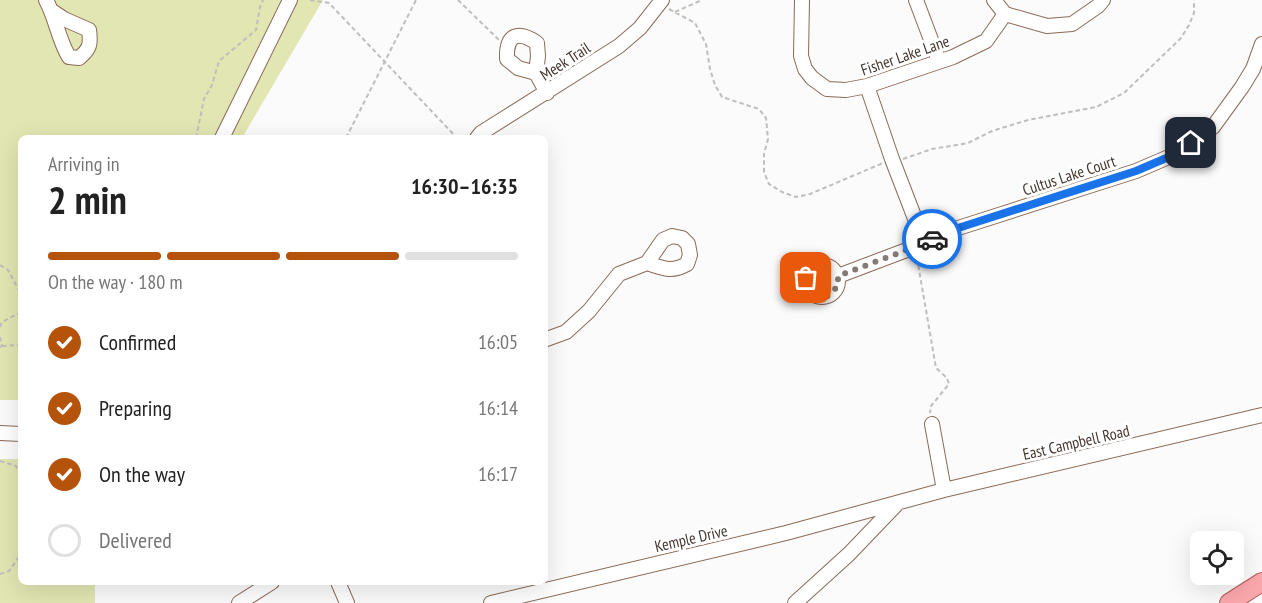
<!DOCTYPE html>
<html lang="en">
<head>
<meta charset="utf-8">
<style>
  :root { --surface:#fff; --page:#f6f6f6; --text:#222; --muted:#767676; --line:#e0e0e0; --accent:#b45309 }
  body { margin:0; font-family:"PT Sans Narrow",sans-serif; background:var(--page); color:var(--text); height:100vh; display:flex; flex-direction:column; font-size:22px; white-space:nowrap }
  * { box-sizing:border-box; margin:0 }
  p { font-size:20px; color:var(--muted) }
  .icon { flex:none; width:33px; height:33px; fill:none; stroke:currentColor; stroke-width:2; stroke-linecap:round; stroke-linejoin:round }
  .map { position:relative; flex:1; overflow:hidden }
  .side { position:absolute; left:18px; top:135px; width:530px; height:450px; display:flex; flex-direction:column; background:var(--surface); border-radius:9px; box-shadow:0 6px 24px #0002 }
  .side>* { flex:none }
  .controls { position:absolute; left:1190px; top:531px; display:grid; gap:12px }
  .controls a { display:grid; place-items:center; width:54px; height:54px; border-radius:9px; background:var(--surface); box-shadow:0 6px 24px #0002; font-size:30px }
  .pin { position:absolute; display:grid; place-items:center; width:51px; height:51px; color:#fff; margin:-26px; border-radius:12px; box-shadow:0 3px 9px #0006 }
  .courier { position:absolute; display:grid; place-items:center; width:60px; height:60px; margin:-30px; border:4px solid #1a73e8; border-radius:50%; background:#fff; color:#222; box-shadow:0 2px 8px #0007 }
  .summary em { font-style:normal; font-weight:800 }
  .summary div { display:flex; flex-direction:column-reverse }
  .summary { display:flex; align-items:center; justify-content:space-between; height:102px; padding:0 30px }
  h1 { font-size:39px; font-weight:800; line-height:45px }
  .bar { display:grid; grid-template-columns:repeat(4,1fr); gap:9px 6px; align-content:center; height:72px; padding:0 30px }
  .bar i { height:8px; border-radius:4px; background:var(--line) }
  .bar .selected { background:var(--accent) }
  .bar p { grid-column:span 4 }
  ol { padding:0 30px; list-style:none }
  li { display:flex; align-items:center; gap:18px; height:66px }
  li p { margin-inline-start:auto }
  li .icon { padding:6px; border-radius:50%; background:var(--accent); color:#fff; stroke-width:4 }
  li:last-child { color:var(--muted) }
  li i { width:33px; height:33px; border:3px solid var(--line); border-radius:50% }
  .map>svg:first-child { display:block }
  .green { fill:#e2e6b2 }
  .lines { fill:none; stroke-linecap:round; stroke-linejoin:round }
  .minor-casing { stroke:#8a6a58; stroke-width:16 }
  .major-casing { stroke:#b95a5c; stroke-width:20 }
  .path { stroke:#c1bdba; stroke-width:2; stroke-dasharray:4.5 3; stroke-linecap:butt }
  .minor { stroke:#fff; stroke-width:14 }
  .major { stroke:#fba8ac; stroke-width:18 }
  .done { stroke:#847b76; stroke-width:6; stroke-dasharray:0 10.8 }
  .route { stroke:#1a73e8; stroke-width:8 }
  .labels { text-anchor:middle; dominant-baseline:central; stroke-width:6; stroke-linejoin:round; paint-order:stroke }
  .street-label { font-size:16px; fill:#44362e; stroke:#fff }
</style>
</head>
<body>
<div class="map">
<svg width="1262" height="603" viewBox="0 0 1262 603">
  <rect width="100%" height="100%" fill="#fbfbfb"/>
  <path class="green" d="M0,0H323L242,138H21V400H0Z
    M0,459H21V582H95V603H0Z"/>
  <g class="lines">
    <g class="minor-casing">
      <path id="minor" d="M46,0C56,18 58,39 69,57L79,58C90,49 91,44 89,30L64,19L52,11
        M802,0L801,56L805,69L812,78L827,89L846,90L867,86L953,57L986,41L1005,14
        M916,0L939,61
        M994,0L1005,14L1047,26L1072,24L1098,6L1103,0
        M536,73L518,68L507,59C506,34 518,30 537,43L538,56L536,73L547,93
        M867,86L892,159L924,242
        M222,138L290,0
        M477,138L481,133L619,46L640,28L662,0
        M806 281a16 16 0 1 1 32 0a16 16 0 1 1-32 0Z
        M838,276L912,248L955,229L1136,171L1171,156L1213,127L1242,87L1253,69L1262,44
        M544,340L566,332L589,311L619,274L647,263L663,240L672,236L682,238L688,244L690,255L687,264C671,273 663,268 647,263
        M932,424L944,490
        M0,433L21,434
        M338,582L347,603
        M239,603L272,582
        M491,603L786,533L944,490L1262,415
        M795,603L849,554L896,505"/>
    </g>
    <g class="major-casing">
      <path id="major" d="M1229,603L1262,582"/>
    </g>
    <path class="path" d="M310,0L329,3L457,138
      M458,0L499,40
      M669,9L695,23L706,44L710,69L715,85L722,97L759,109L766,118L768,139L764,154V172L769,184L782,192L796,197L810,194L883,163
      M675,12L702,0
      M196,138L204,99L212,85L219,61L256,30L260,7L263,0
      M346,138L416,0
      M903,159L932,149L968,143L992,131L1028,120L1096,107L1124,93L1181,38L1189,25L1194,13V0
      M917,258L936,368L947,378L949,384L931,406L930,413
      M0,265L8,270L21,294
      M0,327L2,322L21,312
      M0,337L2,346L0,347
      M2,346L21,345
      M0,461L16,466L21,475
      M0,574L9,571L21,554"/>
    <use href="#minor" class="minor"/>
    <use href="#major" class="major"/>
  </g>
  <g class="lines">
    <path class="done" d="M806,278L810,291L818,296H828L838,286V276L912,248L932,239"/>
    <path class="route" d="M932,239L955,229L1136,171L1171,156L1191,143"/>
  </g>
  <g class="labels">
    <g class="street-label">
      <text transform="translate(905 55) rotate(-19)">Fisher Lake Lane</text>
      <text transform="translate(565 61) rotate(-33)">Meek Trail</text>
      <text transform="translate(1069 175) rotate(-18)">Cultus Lake Court</text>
      <text transform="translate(1076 442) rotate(-13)">East Campbell Road</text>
      <text transform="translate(691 538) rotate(-13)">Kemple Drive</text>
    </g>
  </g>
</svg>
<div class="controls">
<a><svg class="icon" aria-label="locate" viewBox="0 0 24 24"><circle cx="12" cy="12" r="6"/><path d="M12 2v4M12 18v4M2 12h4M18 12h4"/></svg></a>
</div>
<div class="pin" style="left:806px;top:278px;background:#ea580c"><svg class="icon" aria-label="bag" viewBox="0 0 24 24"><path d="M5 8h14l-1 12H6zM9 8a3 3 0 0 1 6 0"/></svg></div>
<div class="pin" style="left:1191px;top:143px;background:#1f2937"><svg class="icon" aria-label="home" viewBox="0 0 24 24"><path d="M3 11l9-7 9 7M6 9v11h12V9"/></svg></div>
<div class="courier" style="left:932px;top:239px"><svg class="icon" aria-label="car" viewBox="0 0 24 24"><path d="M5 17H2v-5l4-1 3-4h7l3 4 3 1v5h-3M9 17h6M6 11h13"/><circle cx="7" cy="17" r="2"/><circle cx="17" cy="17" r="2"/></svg></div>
<section class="side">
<div class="summary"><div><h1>2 min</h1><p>Arriving in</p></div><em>16:30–16:35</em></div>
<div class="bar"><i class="selected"></i><i class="selected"></i><i class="selected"></i><i></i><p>On the way · 180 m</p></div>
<ol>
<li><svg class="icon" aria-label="check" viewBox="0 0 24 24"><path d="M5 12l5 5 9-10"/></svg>Confirmed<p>16:05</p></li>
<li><svg class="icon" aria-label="check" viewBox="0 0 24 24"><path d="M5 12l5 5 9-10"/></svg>Preparing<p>16:14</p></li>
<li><svg class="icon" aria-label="check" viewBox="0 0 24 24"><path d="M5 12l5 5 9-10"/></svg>On the way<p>16:17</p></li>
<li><i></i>Delivered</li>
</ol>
</section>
</div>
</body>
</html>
